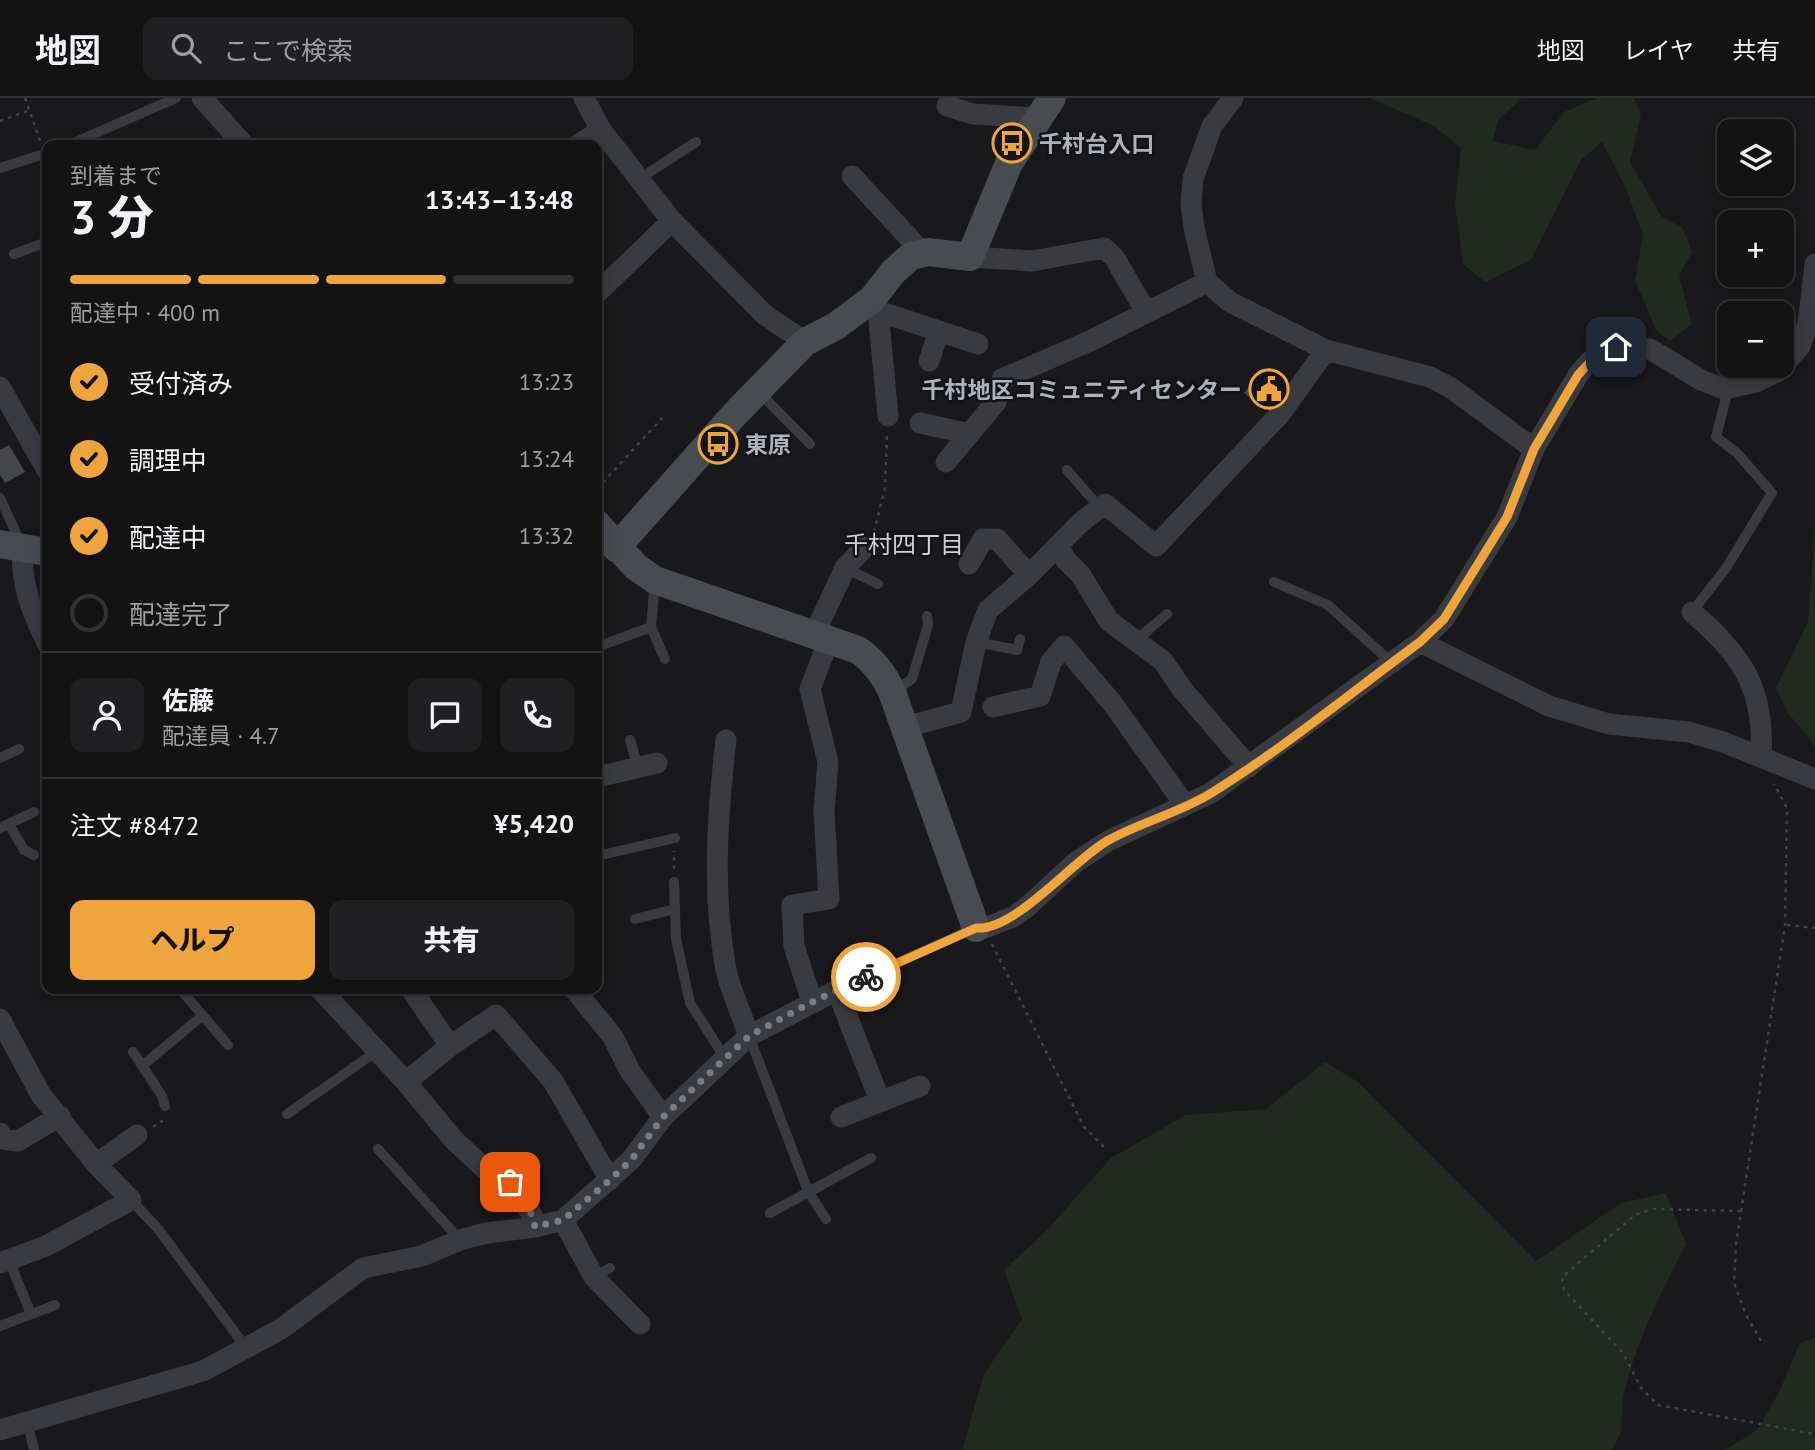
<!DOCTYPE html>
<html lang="ja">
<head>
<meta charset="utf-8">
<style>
  :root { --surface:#131314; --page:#202022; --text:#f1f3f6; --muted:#9d9ea0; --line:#323234; --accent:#f0a43d }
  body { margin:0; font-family:"PT Sans","Noto Sans JP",sans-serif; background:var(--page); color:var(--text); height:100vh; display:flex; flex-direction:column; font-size:26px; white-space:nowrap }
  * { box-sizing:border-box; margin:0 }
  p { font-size:23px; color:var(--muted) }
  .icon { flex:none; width:38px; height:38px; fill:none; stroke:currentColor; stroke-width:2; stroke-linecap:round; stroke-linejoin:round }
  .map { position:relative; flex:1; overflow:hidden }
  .panel { position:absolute; left:42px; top:42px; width:560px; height:854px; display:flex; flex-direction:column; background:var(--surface); border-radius:14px; box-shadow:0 4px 18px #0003,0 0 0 2px var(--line) }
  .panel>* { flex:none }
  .buttons { position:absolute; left:1717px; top:21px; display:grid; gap:14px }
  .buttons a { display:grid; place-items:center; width:77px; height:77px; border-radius:14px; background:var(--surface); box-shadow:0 4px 18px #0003,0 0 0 2px var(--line); font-size:35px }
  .pin { position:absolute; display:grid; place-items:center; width:60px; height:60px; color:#fff; margin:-30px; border-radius:14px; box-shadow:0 4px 10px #0006 }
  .courier { position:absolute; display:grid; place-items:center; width:70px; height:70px; margin:-35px; border:5px solid #f0a43d; border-radius:50%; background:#fff; color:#222; box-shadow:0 2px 9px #0007 }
  .summary em { font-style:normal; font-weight:800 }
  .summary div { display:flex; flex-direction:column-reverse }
  .summary { display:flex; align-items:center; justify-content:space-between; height:119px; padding:0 28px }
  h1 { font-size:46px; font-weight:800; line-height:52px }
  .bar { display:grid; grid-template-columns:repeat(4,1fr); gap:10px 7px; align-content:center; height:84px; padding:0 28px }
  .bar i { height:9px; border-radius:5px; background:var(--line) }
  .bar .selected { background:var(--accent) }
  .bar p { grid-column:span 4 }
  .line { display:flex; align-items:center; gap:18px; padding:0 28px; border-top:2px solid var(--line) }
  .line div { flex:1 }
  .round { display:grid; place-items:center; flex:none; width:74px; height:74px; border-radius:14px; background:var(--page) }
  ol { padding:0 28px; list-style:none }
  li { display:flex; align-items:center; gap:21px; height:77px }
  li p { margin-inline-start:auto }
  li .icon { padding:7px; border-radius:50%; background:var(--accent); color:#111; stroke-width:4 }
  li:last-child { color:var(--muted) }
  li i { width:38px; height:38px; border:4px solid var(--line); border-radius:50% }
  .primary-button { display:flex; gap:14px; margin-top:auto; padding:14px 28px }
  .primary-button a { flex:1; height:80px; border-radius:14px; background:var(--accent); color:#111; font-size:28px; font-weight:800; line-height:80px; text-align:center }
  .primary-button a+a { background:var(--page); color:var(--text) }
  header { display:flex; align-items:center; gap:42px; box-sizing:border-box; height:98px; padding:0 35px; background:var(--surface); border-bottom:2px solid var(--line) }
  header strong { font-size:33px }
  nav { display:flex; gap:38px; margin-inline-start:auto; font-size:24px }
  .search { width:490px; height:63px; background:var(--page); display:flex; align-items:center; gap:18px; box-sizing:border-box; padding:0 24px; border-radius:14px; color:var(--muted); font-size:26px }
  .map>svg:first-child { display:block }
  .green { fill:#212921 }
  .building { fill:#46474b }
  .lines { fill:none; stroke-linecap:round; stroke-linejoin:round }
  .path { stroke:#404347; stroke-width:2.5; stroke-dasharray:3.5 5; stroke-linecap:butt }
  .lane { stroke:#3a3b40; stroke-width:10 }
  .street { stroke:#3a3b40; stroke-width:21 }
  .secondary { stroke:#484b50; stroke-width:28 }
  .done { stroke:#797c83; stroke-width:7; stroke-dasharray:0 12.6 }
  .route { stroke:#f0a43d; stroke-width:9 }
  .labels { text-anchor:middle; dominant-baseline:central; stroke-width:5; stroke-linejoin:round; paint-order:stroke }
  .poi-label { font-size:23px; font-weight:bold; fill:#acb1bb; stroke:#141416; text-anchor:start }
  .neighbourhood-label { font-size:24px; fill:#cdd0d7; stroke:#141416 }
</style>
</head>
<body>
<header>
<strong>地図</strong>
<div class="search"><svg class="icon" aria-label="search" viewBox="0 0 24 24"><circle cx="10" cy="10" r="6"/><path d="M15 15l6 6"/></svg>ここで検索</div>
<nav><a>地図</a><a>レイヤ</a><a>共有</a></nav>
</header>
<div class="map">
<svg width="1815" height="1352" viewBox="0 0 1815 1352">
  <rect width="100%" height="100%" fill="#19191b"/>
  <path class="green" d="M1370,0H1522L1498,22L1493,43L1535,52L1564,14L1597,0H1634L1641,17L1630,64L1661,118L1683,130L1692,154L1679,178L1692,226L1670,243L1656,232L1635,182L1643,138L1626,90L1602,44L1581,62L1531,162L1485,184L1463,166L1455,106L1461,50L1434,28Z
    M1815,431V648L1788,615L1776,590L1808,524Z
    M1325,964L1358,984L1536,1163L1621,1105L1666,1095L1686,1146C1662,1193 1636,1243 1624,1295C1619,1320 1627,1328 1612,1352H962L984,1276L1022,1221L1004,1172L1045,1134L1111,1060L1186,1017L1266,1011Z
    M1815,1240V1352H1725L1757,1332L1779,1294L1800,1245Z"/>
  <path class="building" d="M1264,271L1277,281L1282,279L1288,283L1265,312L1244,295Z
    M9,347L25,374L5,385L0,377V352Z"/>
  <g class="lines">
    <path class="path" d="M25,0L40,43
      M0,23L30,12
      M597,391L662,320
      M874,434L885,390L887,337
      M674,771V753
      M1787,827L1815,830
      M992,846L1084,1029L1105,1050
      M153,1029L165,1021
      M1741,1113L1653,1111L1635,1117L1562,1179L1564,1192L1623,1255L1641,1290L1658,1307L1815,1336
      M1761,1243L1746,1217L1734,1185L1736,1146L1785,827L1787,710L1774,686"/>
    <path class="lane" d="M69,47L176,0
      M0,70L47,55
      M639,81L696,44
      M14,156L47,144
      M597,274L599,272
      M758,293L810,346
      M1067,372L1100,410
      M0,400L22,448
      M845,470L878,486
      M655,483L651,529L665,561
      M1274,484L1328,507L1392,565
      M1692,514L1726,470L1772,395L1737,355L1716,339L1726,300L1724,291
      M976,544L1017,552L1020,541
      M1134,544L1167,516
      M597,549L651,529
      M892,594L912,581L928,527L927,518
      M630,642L638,669
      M0,660L19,651
      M9,726L24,752L34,757
      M0,730L34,714
      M597,758L675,740
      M674,784L676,841L690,905L725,960
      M635,821L675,811
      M180,891L228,947
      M837,892L975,830
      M749,938L808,1093L826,1121
      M133,954L162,998L165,1008
      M142,968L202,918
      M287,1016L377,953
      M378,1051L460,1142
      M131,1102L159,1132L247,1251
      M770,1115L871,1060
      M9,1162L31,1216
      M594,1179L610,1170
      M0,1228L55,1207
      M27,1323L34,1352"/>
    <path class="street" d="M202,0L244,47
      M584,0L601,32L672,123L765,217L805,244
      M1233,0L1212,28L1193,81L1191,106L1194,130L1207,184L1230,204L1326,252L1430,279L1451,290L1534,351
      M947,8L973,16L1037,20
      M578,47L601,32
      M852,78L923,155
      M970,159L1032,163L1104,150L1114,159L1146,214
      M597,195L672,123
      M867,204L878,213L978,246
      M878,213L888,318
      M929,263L939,233
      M0,289L47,372
      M920,325L970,336
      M946,364L996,304L1002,281L1090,243L1207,184
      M1058,447L1066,462L1080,476L1109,523L1163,563L1182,591L1249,669
      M23,450C20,486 32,514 47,545
      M969,466L983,441H997L1029,477
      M1692,514C1741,557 1765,589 1761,658
      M814,537L845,470L865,449
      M1420,544L1549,608L1609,626L1689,634L1723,644L1815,681
      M993,609L1040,598L1051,564L1064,548L1113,606L1185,707
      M905,629L961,614L976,544L988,512L1029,477L1080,425L1105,406L1156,448L1280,316L1326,252
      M726,642C717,720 712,795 726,872C731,894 742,917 749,938
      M597,679L657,665
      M976,830H985L1013,819L1027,809L1076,764L1108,743L1211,695L1420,544L1444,521L1507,419L1534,351L1578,277L1590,263L1616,249L1650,251L1701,282L1724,291L1756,284L1777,274L1800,248L1808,226L1815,166
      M320,891L406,984L453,1041L485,1071L510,1084L532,1117L535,1129
      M411,891L450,948
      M574,891L613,939L630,973L663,1019
      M812,904L794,848L792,807L829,801L824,713L828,664L810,591L829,542
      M0,921L41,997L96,1066L131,1102L46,1148L0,1165
      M406,984L450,948L496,917L553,983L610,1082
      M841,1019L920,988
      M0,1035L3,1041L18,1043L60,1018
      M96,1066L137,1037
      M563,1122L594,1179L640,1226
      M0,1332L203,1273L281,1231L363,1170L422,1158L460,1142L486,1135L535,1129L563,1122L631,1062L663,1019L749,938L837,892L880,1003"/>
    <path class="secondary" d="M597,426L636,469L655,482L858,552C874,563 884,576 892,594L976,830
      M0,446L47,454
      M616,450L734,317L805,244L836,228L872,201L893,174L911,158L928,154L970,159L1009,65L1052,0"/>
  </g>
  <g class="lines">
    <path class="done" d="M510,1084L532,1117L535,1129L563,1122L610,1082L631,1062L663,1019L749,938L812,904L866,879"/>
    <path class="route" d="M866,879L976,830C1015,833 1071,764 1107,743C1140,724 1180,715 1213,694C1285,649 1352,594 1420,544L1444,521L1507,419L1534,351L1578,277L1590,264L1616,249"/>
  </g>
  <defs>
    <g id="bus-ring" transform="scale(2.0125)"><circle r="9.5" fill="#141416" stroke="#f0a43d" stroke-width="1.5"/><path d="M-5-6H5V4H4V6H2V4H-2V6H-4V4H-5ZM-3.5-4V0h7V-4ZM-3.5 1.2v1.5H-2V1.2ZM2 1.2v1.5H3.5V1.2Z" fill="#f0a43d"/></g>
    <g id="civic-ring" transform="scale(2.0125)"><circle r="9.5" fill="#141416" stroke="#f0a43d" stroke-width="1.5"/><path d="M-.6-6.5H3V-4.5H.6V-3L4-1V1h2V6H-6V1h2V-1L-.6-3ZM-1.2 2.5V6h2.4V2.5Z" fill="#f0a43d"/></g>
  </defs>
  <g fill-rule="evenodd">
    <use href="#bus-ring" x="1012" y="45"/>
    <use href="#civic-ring" x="1269" y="291"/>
    <use href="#bus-ring" x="718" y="346"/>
  </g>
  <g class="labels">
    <g class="poi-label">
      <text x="1039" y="45">千村台入口</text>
      <text x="1242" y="291" text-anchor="end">千村地区コミュニティセンター</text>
      <text x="745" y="346">東原</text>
    </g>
    <g class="neighbourhood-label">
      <text x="904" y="446">千村四丁目</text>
    </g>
  </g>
</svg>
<div class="buttons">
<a><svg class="icon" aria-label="layers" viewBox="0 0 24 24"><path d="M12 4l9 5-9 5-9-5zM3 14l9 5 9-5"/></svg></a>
<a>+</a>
<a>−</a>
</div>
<div class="pin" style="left:510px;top:1084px;background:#ea580c"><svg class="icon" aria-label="bag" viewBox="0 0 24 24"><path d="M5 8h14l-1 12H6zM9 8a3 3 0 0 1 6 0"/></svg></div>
<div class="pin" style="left:1616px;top:249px;background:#1f2937"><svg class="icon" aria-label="home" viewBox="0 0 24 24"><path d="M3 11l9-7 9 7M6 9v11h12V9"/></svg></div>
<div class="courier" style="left:866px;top:879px"><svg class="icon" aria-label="bike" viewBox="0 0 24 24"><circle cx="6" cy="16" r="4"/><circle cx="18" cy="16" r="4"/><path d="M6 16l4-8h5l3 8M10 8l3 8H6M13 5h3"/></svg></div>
<section class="panel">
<div class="summary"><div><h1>3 分</h1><p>到着まで</p></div><em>13:43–13:48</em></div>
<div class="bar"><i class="selected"></i><i class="selected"></i><i class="selected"></i><i></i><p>配達中 · 400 m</p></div>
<ol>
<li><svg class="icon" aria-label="check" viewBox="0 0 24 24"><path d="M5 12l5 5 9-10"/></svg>受付済み<p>13:23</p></li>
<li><svg class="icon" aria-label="check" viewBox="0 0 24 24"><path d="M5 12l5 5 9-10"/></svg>調理中<p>13:24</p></li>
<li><svg class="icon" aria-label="check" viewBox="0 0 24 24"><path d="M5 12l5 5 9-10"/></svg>配達中<p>13:32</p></li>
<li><i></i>配達完了</li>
</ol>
<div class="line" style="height:126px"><a class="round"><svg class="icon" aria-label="person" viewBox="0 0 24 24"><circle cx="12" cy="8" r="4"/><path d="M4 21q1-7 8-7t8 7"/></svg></a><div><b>佐藤</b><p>配達員 · 4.7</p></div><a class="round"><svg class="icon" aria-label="chat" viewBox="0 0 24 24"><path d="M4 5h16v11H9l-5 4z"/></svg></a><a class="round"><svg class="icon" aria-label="phone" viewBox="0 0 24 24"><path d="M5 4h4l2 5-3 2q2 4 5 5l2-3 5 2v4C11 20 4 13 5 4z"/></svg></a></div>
<div class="line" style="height:91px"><div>注文 #8472</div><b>¥5,420</b></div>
<div class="primary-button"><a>ヘルプ</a><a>共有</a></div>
</section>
</div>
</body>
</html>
